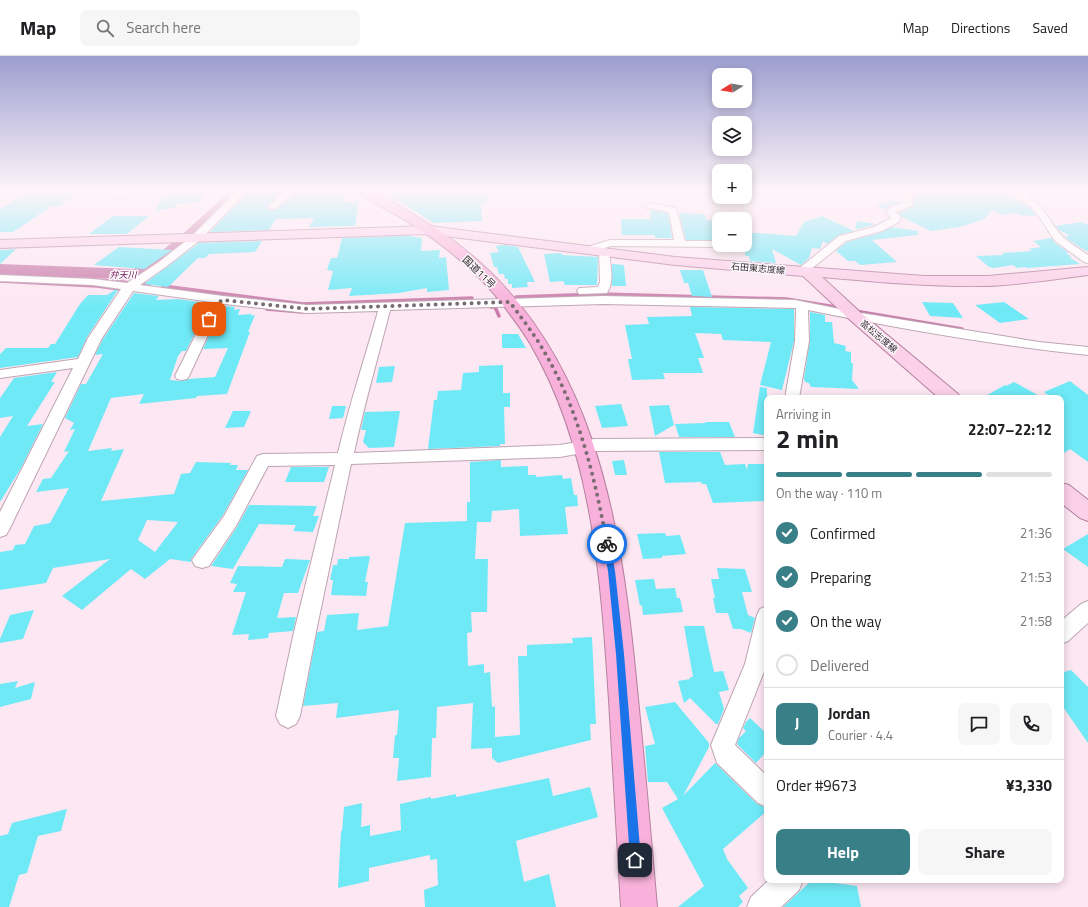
<!DOCTYPE html>
<html lang="en">
<head>
<meta charset="utf-8">
<style>
  :root { --surface:#fff; --page:#f6f6f6; --text:#202124; --muted:#757577; --line:#e0e0e0; --accent:#387f87 }
  body { margin:0; font-family:"Titillium Web","Noto Sans JP",sans-serif; background:var(--page); color:var(--text); height:100vh; display:flex; flex-direction:column; font-size:15px; white-space:nowrap }
  * { box-sizing:border-box; margin:0 }
  p { font-size:13px; color:var(--muted) }
  .icon { flex:none; width:22px; height:22px; fill:none; stroke:currentColor; stroke-width:2; stroke-linecap:round; stroke-linejoin:round }
  .map { position:relative; flex:1; overflow:hidden }
  .drawer { position:absolute; left:764px; top:339px; width:300px; height:488px; display:flex; flex-direction:column; background:var(--surface); border-radius:8px; box-shadow:0 2px 10px #0003 }
  .drawer>* { flex:none }
  .needle { width:26px; rotate:259deg }
  .controls { position:absolute; left:712px; top:12px; display:grid; gap:8px }
  .controls a { display:grid; place-items:center; width:40px; height:40px; border-radius:8px; background:var(--surface); box-shadow:0 2px 10px #0003; font-size:20px }
  .pin { position:absolute; display:grid; place-items:center; width:34px; height:34px; color:#fff; margin:-17px; border-radius:8px; box-shadow:0 2px 6px #0006 }
  .courier { position:absolute; display:grid; place-items:center; width:40px; height:40px; margin:-20px; border:3px solid #1a73e8; border-radius:50%; background:#fff; color:#222; box-shadow:0 1px 5px #0007 }
  .overview em { font-style:normal; font-weight:700 }
  .overview div { display:flex; flex-direction:column-reverse }
  .overview { display:flex; align-items:center; justify-content:space-between; height:68px; padding:0 12px }
  h1 { font-size:26px; font-weight:700; line-height:30px }
  .bar { display:grid; grid-template-columns:repeat(4,1fr); gap:6px 4px; align-content:center; height:48px; padding:0 12px }
  .bar i { height:5px; border-radius:3px; background:var(--line) }
  .bar .on { background:var(--accent) }
  .bar p { grid-column:span 4 }
  .line { display:flex; align-items:center; gap:10px; padding:0 12px; border-top:1px solid var(--line) }
  .line div { flex:1 }
  .round { display:grid; place-items:center; flex:none; width:42px; height:42px; border-radius:8px; background:var(--page) }
  ol { padding:0 12px; list-style:none }
  li { display:flex; align-items:center; gap:12px; height:44px }
  li p { margin-inline-start:auto }
  li .icon { padding:4px; border-radius:50%; background:var(--accent); color:#fff; stroke-width:4 }
  li:last-child { color:var(--muted) }
  li i { width:22px; height:22px; border:2px solid var(--line); border-radius:50% }
  .action { display:flex; gap:8px; margin-top:auto; padding:8px 12px }
  .action a { flex:1; height:46px; border-radius:8px; background:var(--accent); color:#fff; font-size:16px; font-weight:700; line-height:46px; text-align:center }
  .action a+a { background:var(--page); color:var(--text) }
  header { display:flex; align-items:center; gap:24px; box-sizing:border-box; height:56px; padding:0 20px; background:var(--surface); border-bottom:1px solid var(--line) }
  header strong { font-size:19px }
  nav { display:flex; gap:22px; margin-inline-start:auto; font-size:14px }
  .search { width:280px; height:36px; background:var(--page); display:flex; align-items:center; gap:10px; box-sizing:border-box; padding:0 14px; border-radius:8px; color:var(--muted); font-size:15px }
  .map>svg:first-child { display:block }
  .lines { fill:none; stroke-linecap:round; stroke-linejoin:round }
  .stream-far1 { stroke:#ca7eab; stroke-width:2.5 }
  .stream { stroke:#ca7eab; stroke-width:3.5 }
  .river { fill:#ca7eab; fill-rule:evenodd }
  .building { fill:#6fe9f6; fill-rule:evenodd }
  .minor-casing { stroke:#bda5b2; stroke-width:2 }
  .major-casing { stroke:#b3819e; stroke-width:2 }
  .highway-casing { stroke:#b3819e; stroke-width:2 }
  .minor { fill:#fff; fill-rule:evenodd }
  .major { fill:#fbd0e9; fill-rule:evenodd }
  .highway { fill:#f8b1da; fill-rule:evenodd }
  .route { fill:#1a73e8 }
  .done { stroke:#796c73; stroke-width:4; stroke-dasharray:0 7.2 }
  .labels { text-anchor:middle; dominant-baseline:central; stroke-width:3; stroke-linejoin:round; paint-order:stroke }
  .far-street-label { font-size:9px; fill:#33292e; stroke:#fef9fc }
  .far-water-label { font-size:9px; font-style:italic; fill:#6c0f4f; stroke:#fef9fc }
  .street-label { font-size:10px; fill:#33292e; stroke:#fef9fc }
</style>
</head>
<body>
<header>
<strong>Map</strong>
<div class="search"><svg class="icon" aria-label="search" viewBox="0 0 24 24"><circle cx="10" cy="10" r="6"/><path d="M15 15l6 6"/></svg>Search here</div>
<nav><a>Map</a><a>Directions</a><a>Saved</a></nav>
</header>
<div class="map">
<svg width="1088" height="851" viewBox="0 0 1088 851">
  <rect width="100%" height="100%" fill="#fce7f2"/>
  <g class="lines">
    <path class="stream-far1" d="M0,218L66,221"/>
    <path class="stream" d="M42,220L150,228
      M0,225L97,230L127,234
      M163,230L303,248L472,242
      M516,241L600,238L786,243L842,252
      M491,251H495L499,260
      M267,253L302,256
      M855,255L962,273"/>
    <path class="river" d="M231,134H246C231,156 163,218 138,224L0,218V208L134,213L158,198L185,176Z"/>
  </g>
  <path class="building" d="M31,134H83L58,151L52,150L13,176H0V153Z
    M180,134H205L199,146L175,148L176,151L155,155L163,139L174,138Z
    M254,134H285L266,151L270,154H276L298,134H309L308,135L344,134L342,146L359,145L355,170L309,171L314,162L276,163L269,174L210,176L249,135Z
    M408,134H422L423,137L454,136V134H486L488,147L481,148L482,165L434,167L389,139Z
    M919,134H999L1030,152L1036,160L1019,159L1016,157L1001,159L993,154L984,163L960,171L931,175L902,161L899,157L914,149L913,142H914Z
    M892,145H901V146L888,151L886,154L876,149Z
    M650,154L668,157L672,182H655V179H622L621,163H651Z
    M679,157L705,158L706,164L719,165V184H686Z
    M113,160H149L127,178H89Z
    M822,160L854,175L839,179L827,188L823,185L820,193L812,192L809,202L801,209L772,193L776,207L750,205L749,200H745V176L796,180L804,166Z
    M857,165L876,168L855,174Z
    M1081,166L1088,169V195H1086L1069,184L1065,180H1070L1059,174L1056,170Z
    M892,171L918,175V179L872,184L897,206L860,209L855,205H848L836,195L847,186L882,176Z
    M408,180L422,182L421,195L440,194L439,202L446,201L449,234L427,236V232L399,237L349,240L352,232L328,234L333,215L327,214L331,202H337L342,182Z
    M1052,182L1054,186L1069,197H1066L1072,201H1069L1080,208L1027,212L1025,211L1017,212L1013,209L994,212L989,211L976,200L1004,199L1002,197L1032,195L1029,193L1041,191L1033,185Z
    M262,185L255,196L209,198L205,202H198L168,231L144,228L199,187Z
    M504,189L518,191L535,226H527L528,231L512,232V228H508V223H505L504,218H499L497,211H494L490,197L499,196L496,190Z
    M119,191L172,194L127,225L144,213L94,209Z
    M0,193V194L16,193L0,208Z
    M561,197L562,199L598,201L597,229H565L563,225L550,226L544,198Z
    M612,208L624,209L626,230H612Z
    M680,214H703L712,241L692,240L688,227H684Z
    M115,234H118L87,281L78,301L0,312V298L6,292H48L51,288H55L80,248L88,239H107Z
    M134,237L159,240L156,244L178,243L206,247L204,250H208L186,295H182L178,300L170,324L182,325L189,323L215,321L228,292L203,293L222,252L225,250L235,251L234,254L240,253L238,259L252,258L251,260L255,259L248,276H250L227,338L197,340L196,342L139,348L144,338L111,342L88,395L112,392L111,395L124,393L101,445L174,438L181,418L190,417L196,406L231,407L230,409H238L236,414H248L223,459L191,503V506L170,503L145,523L131,513L82,554L62,540L110,503L53,512L46,527L0,534V496L13,494L15,489L25,488L34,470L50,467L69,432L36,436L43,423L51,422L69,395L64,396L75,373L70,374L74,367L65,362L81,328H86L103,298L95,299L103,283ZM147,464L178,466L155,496L138,484Z
    M922,246L953,247L963,262L930,260Z
    M1004,246L1029,263L1000,267L975,249Z
    M690,251L794,253V285L782,334L760,329L771,286L723,284L721,278L695,277L704,302H698L703,317H663L665,323L632,324L628,303H632L625,269L649,268L647,261L692,260Z
    M810,256L825,259V266H832L834,287L846,290L845,295L851,296V307H853L852,324L859,333L811,331L809,327L805,326L804,322L810,285Z
    M502,278H518L526,292H502Z
    M503,309V337H510V351H504L505,388H500V390L428,393L434,344H437L438,335L461,334L463,317L479,316V310Z
    M395,310L392,326L376,327L379,311Z
    M57,316L51,326H55L27,370L43,368L21,412L0,446V381L13,360L0,362V342L14,322Z
    M1070,325L1088,339V406L1070,393L1061,399V342H1052L1044,336Z
    M1014,326L1043,342H982L1005,329L1006,330Z
    M760,331L767,332V380L753,377Z
    M621,348L628,370L602,372L595,350Z
    M669,349L674,369L655,380L649,350Z
    M332,350H346L343,362L329,363Z
    M233,355H251L244,371L225,372Z
    M400,355L394,391L369,392L363,386L366,374H361L365,356Z
    M705,366H729L735,381H679L675,368L706,367Z
    M659,396H720L725,409L745,408L747,414L748,408H767V445L713,447L706,428H702L701,426L665,427Z
    M501,404V411L528,410V419H536V421L562,419L563,423L571,422L574,439H577L578,450L565,451L568,478L520,480L519,453L492,455L491,466H477L475,503H488L487,556H471L472,576L467,577L468,610L484,608V617L490,616L492,651L495,650V681L520,679L518,600H527V589L573,587L572,582L592,581L596,668H590L591,684L498,707L492,702V692L471,693L473,647L437,651L436,682H432L431,721L397,725L399,702H393L395,679H397L399,654L336,662L338,647L303,650L317,576L324,575L327,559L359,557L357,574L388,570L405,467L467,465V446H470V406Z
    M624,404L627,419H615L612,405Z
    M291,411H329L324,426H285Z
    M249,449L317,450L313,460H319L313,476L293,475L296,469L259,468L233,513L211,510L237,471Z
    M665,477L666,480L680,479L686,498L662,500V502L643,503L637,478Z
    M1088,478V511L1063,493Z
    M370,500L365,526H368L366,540L331,539L333,524H330L333,509H337L338,503H349V501Z
    M285,503L310,504L298,537H284L277,562L296,561L293,575L269,577L268,582L248,584L249,578L232,579L246,536H233L237,528L230,527L238,510L282,511Z
    M717,512L745,513L752,536H742L748,559L755,562L751,577L741,573H733L728,557H716L713,542H715L711,523H719Z
    M654,523L656,533L675,532L677,542H680L683,556L643,559L642,549L640,550L635,524Z
    M34,554L23,583L0,587V583L10,559Z
    M684,570H704L714,616L723,615L729,634L719,636L724,653L718,668H716L690,642L684,647L678,625L690,623V621H693Z
    M1071,614L1088,631V687L1061,648V617Z
    M18,625L15,632L35,626L31,643L0,651V628Z
    M675,646L709,687V691L683,740L715,707L757,748L767,752V755L723,793L727,803L748,832L739,840L743,846L738,851H678L704,830L662,752L678,743L667,726H648L645,690L655,688L645,651Z
    M750,662L767,678V695L756,707L737,688L739,682L746,675L743,672L746,666Z
    M549,722L553,740L590,731L598,761L516,785L524,826L549,818L556,851H425L424,834L438,829L437,803L430,804V799L369,812V825L338,832L341,775H342L344,751L362,747L361,771L370,769V780L401,774L400,748L431,741V743L456,738V741Z
    M67,753L61,775L38,780L27,817L19,819L9,851H0V780L8,778L12,767Z
    M812,824L857,830L861,851H783Z"/>
  <g class="lines">
    <g class="minor-casing">
      <path id="minor" d="M85,134H179L174,137L122,140L82,139L80,137Z
        M238,134H248L200,184L167,210L140,229L223,240L307,249L603,240L795,244L855,256L1039,286L1088,291V299C994,289 901,273 808,254L809,285L799,342H785L795,285L796,252L603,248L390,254C378,302 364,349 354,397L560,389L594,383L767,382V394L594,395L560,401L351,408L316,576L300,660L296,668L288,672L280,668L276,660L294,576L335,409L268,410L236,470L209,510L202,512L195,510L192,504L224,460L257,400L263,398L338,397C349,349 365,302 378,255L307,257L225,248L221,251L189,320L187,323L182,324L177,323L175,320L212,246L133,235L102,282L9,474L6,479L0,481V456L73,312L0,322V314L78,303L88,282L121,233L93,229L0,225V219L93,223L127,227L159,206L192,180Z
        M287,134H297L276,153H270L268,151L270,149Z
        M907,134H917L911,140L913,148L911,150L896,156L901,161L899,166L882,175L846,185L805,218H797L795,216L797,214L839,180L874,171L891,162L886,156L889,152L903,147L901,140Z
        M1005,134H1016L1018,135L1073,134L1072,136L1069,137L1026,140C1046,152 1048,164 1062,180C1069,187 1080,193 1088,199V207L1084,206L1055,185L1040,162L1031,151Z
        M650,147L676,152L685,185H719V189H724L719,191L611,190L605,192L609,195C610,208 615,225 607,237L579,238L577,235L579,232L598,231L600,226L599,194L591,196L587,195L586,193L587,191L610,184H674L669,156L647,152L645,150Z
        M722,158L730,163H719L717,161Z
        M1088,545V567L1068,585L1061,588V565L1081,548Z
        M767,550V608L735,689L767,720V751L758,747L717,707L711,689L745,608L757,559L760,553Z
        M769,824H803L799,834L781,851H747L751,841Z"/>
    </g>
    <g class="major-casing">
      <path id="major" d="M429,170L675,201L924,220H988L1088,211V219C1055,223 1021,229 987,230C932,231 877,226 822,221L861,257L958,338L961,342H939L849,263L803,220L675,209L429,178L0,192V184Z
        M1061,427L1069,429L1088,444V465L1080,462L1061,447Z"/>
    </g>
    <g class="highway-casing">
      <path id="highway" d="M357,134C361,134 366,133 369,134C375,135 382,140 388,143C406,154 424,164 441,176C597,281 622,471 638,643C645,712 651,782 657,851H621C617,782 613,713 609,644C601,524 593,396 531,289C523,275 513,262 503,249C478,216 444,189 408,166C396,158 366,144 357,134Z"/>
    </g>
    <use href="#minor" class="minor"/>
    <use href="#major" class="major"/>
    <use href="#highway" class="highway"/>
  </g>
  <linearGradient id="sky" x2="0" y2="1"><stop stop-color="#9c9ed0"/><stop offset="0.53" stop-color="#fef4f9"/><stop offset="1" stop-color="#fef4f9" stop-opacity="0"/></linearGradient>
  <rect width="1088" height="253" fill="url(#sky)"/>
  <path class="route" d="M607,485L610,488L615,515L624,598L641,804L639,807L635,809L632,807L630,804L616,598L608,515L603,488Z"/>
  <g class="lines">
    <path class="done" d="M209,263L216,249L222,244L308,253L510,246C522,263 535,279 545,297C579,355 595,422 607,488"/>
  </g>
  <g class="labels">
    <g class="far-street-label">
      <text transform="translate(758 212) rotate(5)">石田東志度線</text>
      <text transform="translate(879 280) rotate(40)">高松志度線</text>
    </g>
    <g class="far-water-label">
      <text x="123" y="218">弁天川</text>
    </g>
    <g class="street-label">
      <text transform="translate(479 216) rotate(44)">国道11号</text>
    </g>
  </g>
</svg>
<div class="controls">
<a><svg class="needle" viewBox="-14 -14 28 28"><path d="M0-13l5 13h-10z" fill="#e53935"/><path d="M0 13l5-13h-10z" fill="#757577"/></svg></a>
<a><svg class="icon" aria-label="layers" viewBox="0 0 24 24"><path d="M12 4l9 5-9 5-9-5zM3 14l9 5 9-5"/></svg></a>
<a>+</a>
<a>−</a>
</div>
<div class="pin" style="left:209px;top:263px;background:#ea580c"><svg class="icon" aria-label="bag" viewBox="0 0 24 24"><path d="M5 8h14l-1 12H6zM9 8a3 3 0 0 1 6 0"/></svg></div>
<div class="pin" style="left:635px;top:804px;background:#1f2937"><svg class="icon" aria-label="home" viewBox="0 0 24 24"><path d="M3 11l9-7 9 7M6 9v11h12V9"/></svg></div>
<div class="courier" style="left:607px;top:488px"><svg class="icon" aria-label="bike" viewBox="0 0 24 24"><circle cx="6" cy="16" r="4"/><circle cx="18" cy="16" r="4"/><path d="M6 16l4-8h5l3 8M10 8l3 8H6M13 5h3"/></svg></div>
<section class="drawer">
<div class="overview"><div><h1>2 min</h1><p>Arriving in</p></div><em>22:07–22:12</em></div>
<div class="bar"><i class="on"></i><i class="on"></i><i class="on"></i><i></i><p>On the way · 110 m</p></div>
<ol>
<li><svg class="icon" aria-label="check" viewBox="0 0 24 24"><path d="M5 12l5 5 9-10"/></svg>Confirmed<p>21:36</p></li>
<li><svg class="icon" aria-label="check" viewBox="0 0 24 24"><path d="M5 12l5 5 9-10"/></svg>Preparing<p>21:53</p></li>
<li><svg class="icon" aria-label="check" viewBox="0 0 24 24"><path d="M5 12l5 5 9-10"/></svg>On the way<p>21:58</p></li>
<li><i></i>Delivered</li>
</ol>
<div class="line" style="height:72px"><b class="round" style="background:var(--accent);color:#fff">J</b><div><b>Jordan</b><p>Courier · 4.4</p></div><a class="round"><svg class="icon" aria-label="chat" viewBox="0 0 24 24"><path d="M4 5h16v11H9l-5 4z"/></svg></a><a class="round"><svg class="icon" aria-label="phone" viewBox="0 0 24 24"><path d="M5 4h4l2 5-3 2q2 4 5 5l2-3 5 2v4C11 20 4 13 5 4z"/></svg></a></div>
<div class="line" style="height:52px"><div>Order #9673</div><b>¥3,330</b></div>
<div class="action"><a>Help</a><a>Share</a></div>
</section>
</div>
</body>
</html>
